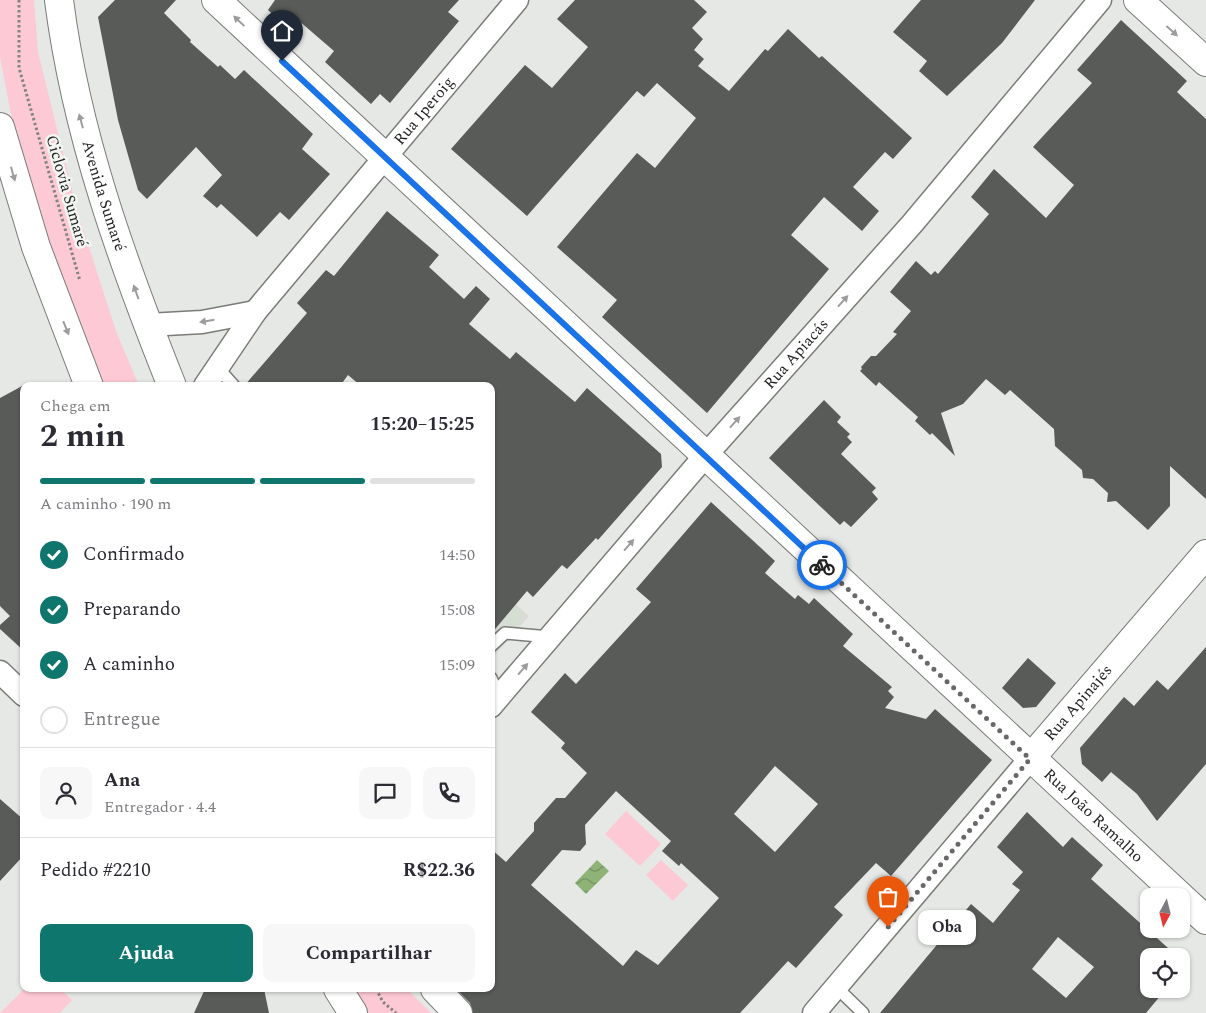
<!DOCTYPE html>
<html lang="pt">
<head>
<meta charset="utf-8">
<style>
  :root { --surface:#fff; --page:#f7f7f7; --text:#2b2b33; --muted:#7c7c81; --line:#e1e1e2; --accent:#0f766e }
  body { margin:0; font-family:Spectral,serif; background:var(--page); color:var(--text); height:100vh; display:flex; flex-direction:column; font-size:19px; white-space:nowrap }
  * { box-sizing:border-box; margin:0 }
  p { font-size:16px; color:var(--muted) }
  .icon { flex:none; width:28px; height:28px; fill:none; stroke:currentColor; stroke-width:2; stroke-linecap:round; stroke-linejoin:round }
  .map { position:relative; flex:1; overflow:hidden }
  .drawer { position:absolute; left:20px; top:382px; width:475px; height:610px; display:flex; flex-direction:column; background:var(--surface); border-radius:10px; box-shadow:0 1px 4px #0004 }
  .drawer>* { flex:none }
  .needle { width:32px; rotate:187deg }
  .tools { position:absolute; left:1140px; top:888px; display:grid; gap:10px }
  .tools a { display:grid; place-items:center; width:50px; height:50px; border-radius:10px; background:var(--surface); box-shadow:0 1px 4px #0004; font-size:25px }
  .pin { position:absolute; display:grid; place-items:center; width:42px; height:42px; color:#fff; margin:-51px -21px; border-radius:50% 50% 50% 0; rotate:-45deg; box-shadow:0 0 5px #0007 }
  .pin .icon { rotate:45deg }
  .courier { position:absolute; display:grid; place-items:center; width:50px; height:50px; margin:-25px; border:4px solid #1a73e8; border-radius:50%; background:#fff; color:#222; box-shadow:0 1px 6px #0007 }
  .bubble { position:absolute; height:35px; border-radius:10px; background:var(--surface); box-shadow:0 1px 4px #0004; font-size:16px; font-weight:700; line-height:35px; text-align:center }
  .overview em { font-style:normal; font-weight:700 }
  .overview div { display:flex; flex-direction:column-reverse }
  .overview { display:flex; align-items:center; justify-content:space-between; height:85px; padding:0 20px }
  h1 { font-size:32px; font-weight:700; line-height:38px }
  .bar { display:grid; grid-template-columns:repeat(4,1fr); gap:8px 5px; align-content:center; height:60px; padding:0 20px }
  .bar i { height:6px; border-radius:4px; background:var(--line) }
  .bar .current { background:var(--accent) }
  .bar p { grid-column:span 4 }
  .line { display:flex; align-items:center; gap:12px; padding:0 20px; border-top:1px solid var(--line) }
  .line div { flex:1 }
  .round { display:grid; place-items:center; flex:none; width:52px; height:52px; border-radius:10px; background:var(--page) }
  ol { padding:0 20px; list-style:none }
  li { display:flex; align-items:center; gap:15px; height:55px }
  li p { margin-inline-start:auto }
  li .icon { padding:5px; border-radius:50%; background:var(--accent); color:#fff; stroke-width:4 }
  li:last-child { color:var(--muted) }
  li i { width:28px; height:28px; border:2px solid var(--line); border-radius:50% }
  .cta { display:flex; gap:10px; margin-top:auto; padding:10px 20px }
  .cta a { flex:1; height:58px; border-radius:10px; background:var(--accent); color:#fff; font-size:20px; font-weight:700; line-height:58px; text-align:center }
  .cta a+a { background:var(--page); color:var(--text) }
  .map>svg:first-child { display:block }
  .built { fill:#d6ddd2 }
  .green { fill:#fdc9d5 }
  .water { fill:url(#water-waves) }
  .building { fill:#585b57; fill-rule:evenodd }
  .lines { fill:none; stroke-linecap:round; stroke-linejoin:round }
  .service-casing { stroke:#7a7c78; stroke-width:14 }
  .minor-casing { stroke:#7a7c78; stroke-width:25 }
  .tertiary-casing { stroke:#7a7c78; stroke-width:30 }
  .primary-casing { stroke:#7a7c78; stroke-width:30 }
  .path { stroke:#828481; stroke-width:3; stroke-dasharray:2.5 2.5; stroke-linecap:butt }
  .service { stroke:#fff; stroke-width:11 }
  .minor { stroke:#fff; stroke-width:22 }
  .tertiary { stroke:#fff; stroke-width:28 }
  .primary { stroke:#fff; stroke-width:28 }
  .oneway { fill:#9c9c9c }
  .done { stroke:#676966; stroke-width:5; stroke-dasharray:0 9 }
  .route { stroke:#1a73e8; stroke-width:6 }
  .labels { text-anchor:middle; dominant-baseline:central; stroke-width:5; stroke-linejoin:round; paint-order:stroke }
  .street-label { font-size:16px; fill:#232422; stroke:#f2f5f1 }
</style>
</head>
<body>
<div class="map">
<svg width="1206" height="1013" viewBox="0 0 1206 1013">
  <defs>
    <pattern id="water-waves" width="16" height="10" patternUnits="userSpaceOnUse" patternTransform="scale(1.25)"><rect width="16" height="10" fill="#8fb377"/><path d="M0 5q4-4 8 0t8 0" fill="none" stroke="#749161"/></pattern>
  </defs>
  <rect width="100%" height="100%" fill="#e5e8e4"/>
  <path class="built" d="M491,582L529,616L491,659Z"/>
  <path class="green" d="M0,0H34L38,52L77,210L116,331L139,386H103L54,258L18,151L0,57Z
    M626,811L661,844L640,866L605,834Z
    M661,860L688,885L673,901L646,875Z
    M24,989H60L72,1000L60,1013H0Z
    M356,989H407L431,1013H367Z"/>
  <path class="water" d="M597,860L609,871L586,894L575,883Z"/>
  <path class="building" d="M115,0H176L164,13L191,40L190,42L218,67L220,65L235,79L244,70L313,134L302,149L330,174L289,220L280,212L257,237L221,204L217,208L203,196L222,175L196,147L147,199L138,190L118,120L98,17Z
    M275,0H459L448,12L459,21L390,103L380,94L371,104L325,62L334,51L291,14L282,23L268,10Z
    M575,0H694L707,12L692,28L703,39L694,50L704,59L698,66L729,91L765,49L768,51L788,29L819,58L822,56L912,138L893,159L885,152L853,187L879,211L862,231L824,197L791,235L829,269L707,413L602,317L617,300L557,247L637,153L655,168L696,118L657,83L644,97L637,91L527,216L451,149L525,65L552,88L588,47L557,19Z
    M921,0H1035L1002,43L947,96L919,71L927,61L893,32Z
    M1121,20L1187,81L1177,92L1206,119V499L1170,466V506L1148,530L1116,501L1107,502L1108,493L1093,479L1083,478L1082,470L1055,446L1054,429L1010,390L1005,395L986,379L963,404L941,413L955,456L932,433L930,435L915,421L918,417L879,382L876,386L860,371L862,369L861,367L871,356H876L897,334L893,332L911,311L890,292L916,261L931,275L935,271L938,274L989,214L971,197L994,169L1046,218L1074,185L1033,147L1092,83L1077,70Z
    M387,211L439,255L429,267L464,299L476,286L490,299L469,324L510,359L516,352L575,402L587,388L661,454L662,467L598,540L596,538L567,569L562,565L533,597L527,591L491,634V386H361L348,375L340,386H244L307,313L297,303L326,270L334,276Z
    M24,385V651L0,629V625L10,616L0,606V398Z
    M824,400L841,417L837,422L850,434L847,437L852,442L841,454L876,488L872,492L878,499L851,527L844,521L840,525L769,458Z
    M711,502L775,561L765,573L795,599L798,595L809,604L814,598L853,634L843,646L892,687L888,691L894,697L885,708L926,719L935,709L992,760L891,876L876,863L834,907L843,915L796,968L788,961L740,1013H473L470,1003L456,989H491V849L506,862L534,831V823L556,798H565L587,773L561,748L565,743L531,712L565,673L576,684L651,602L636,589ZM775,766L818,804L775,852L734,814ZM616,791L671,841L662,851L679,866L681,863L719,898L658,965L636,950L623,966L531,885L562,850L580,851L586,844L585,825Z
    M1206,647V764L1157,821L1137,794L1111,772L1102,782L1082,764L1080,748L1124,697L1134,706L1157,680L1168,690Z
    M1028,658L1056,683L1036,707L1023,708L1002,688Z
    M0,799L24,820V855L0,881Z
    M1027,812L1063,847L1072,837L1103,865L1091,879L1177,956H1149V989H1166L1146,1013H880L971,904L993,923L1020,890L1012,884L1023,872L997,847ZM1058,937L1094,967L1066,998L1032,969Z
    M205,989H264L269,1013H194Z"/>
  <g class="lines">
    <g class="service-casing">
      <path id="service" d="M218,368L234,386
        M491,646L505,633L550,637
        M491,678L499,697
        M836,987L863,1013"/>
    </g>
    <g class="minor-casing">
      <g id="minor">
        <path d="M148,325L202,322L255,312"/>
        <path id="s1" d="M205,386L255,312L517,0"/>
        <path d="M0,672L24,695"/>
        <path id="s2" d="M491,706L705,456L912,224L1100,0"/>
        <path d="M814,1013L1030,759"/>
      </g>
    </g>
    <g class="tertiary-casing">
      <g id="tertiary">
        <path id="s3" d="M216,0L1180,896"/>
        <path d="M1138,0L1206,62"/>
        <path id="s4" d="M1030,759L1206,554"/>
        <path d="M1181,897L1206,920"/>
      </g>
    </g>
    <g class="primary-casing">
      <g id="primary">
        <path id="s5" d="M59,0C76,134 122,261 172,386"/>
        <path d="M0,127L36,247L89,386"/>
        <path d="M338,989L353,1013"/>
        <path d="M435,989L458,1013"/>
      </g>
    </g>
    <path class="path" d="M19,0V68L80,281
      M376,989L383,1002L396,1013"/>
    <use href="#service" class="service"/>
    <use href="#minor" class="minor"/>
    <use href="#tertiary" class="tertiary"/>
    <use href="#primary" class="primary"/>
  </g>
  <defs><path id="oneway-solid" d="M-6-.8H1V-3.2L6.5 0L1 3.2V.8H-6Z" transform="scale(1.25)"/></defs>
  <g class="oneway">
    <use href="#oneway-solid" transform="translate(239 21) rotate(-137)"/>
    <use href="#oneway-solid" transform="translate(1172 31) rotate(42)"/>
    <use href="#oneway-solid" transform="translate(81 121) rotate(-105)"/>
    <use href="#oneway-solid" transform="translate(13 174) rotate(74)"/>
    <use href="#oneway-solid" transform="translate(136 292) rotate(-110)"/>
    <use href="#oneway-solid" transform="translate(843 301) rotate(-48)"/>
    <use href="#oneway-solid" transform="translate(207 321) rotate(171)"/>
    <use href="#oneway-solid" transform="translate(66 328) rotate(68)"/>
    <use href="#oneway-solid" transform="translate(735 422) rotate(-48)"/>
    <use href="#oneway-solid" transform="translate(629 545) rotate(-49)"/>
    <use href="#oneway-solid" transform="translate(523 669) rotate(-49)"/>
  </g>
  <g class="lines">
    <path class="done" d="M822,565L1030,759L888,927"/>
    <path class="route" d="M282,61L822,565"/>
  </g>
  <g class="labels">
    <g class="street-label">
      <text stroke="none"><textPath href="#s1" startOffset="352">Rua Iperoig</textPath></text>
      <text transform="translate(67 191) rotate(74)">Ciclovia Sumaré</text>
      <text stroke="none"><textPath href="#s5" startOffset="201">Avenida Sumaré</textPath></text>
      <text stroke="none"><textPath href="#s2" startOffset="466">Rua Apiacás</textPath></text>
      <text stroke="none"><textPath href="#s4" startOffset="74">Rua Apinajés</textPath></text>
      <text stroke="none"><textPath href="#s3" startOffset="1198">Rua João Ramalho</textPath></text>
    </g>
  </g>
</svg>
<div class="tools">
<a><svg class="needle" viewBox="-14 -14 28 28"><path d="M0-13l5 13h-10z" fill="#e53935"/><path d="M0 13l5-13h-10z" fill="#7c7c81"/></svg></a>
<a><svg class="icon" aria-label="locate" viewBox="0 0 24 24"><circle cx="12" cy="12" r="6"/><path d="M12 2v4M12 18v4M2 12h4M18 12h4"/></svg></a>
</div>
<div class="pin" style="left:888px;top:927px;background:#ea580c"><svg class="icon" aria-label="bag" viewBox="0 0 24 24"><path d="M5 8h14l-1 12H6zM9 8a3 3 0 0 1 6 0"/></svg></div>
<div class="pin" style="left:282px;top:61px;background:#1f2937"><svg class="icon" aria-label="home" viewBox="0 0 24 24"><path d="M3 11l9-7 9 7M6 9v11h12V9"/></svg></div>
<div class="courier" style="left:822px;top:565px"><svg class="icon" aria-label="bike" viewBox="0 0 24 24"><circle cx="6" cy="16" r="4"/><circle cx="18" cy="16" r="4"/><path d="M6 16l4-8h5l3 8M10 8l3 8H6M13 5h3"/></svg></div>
<div class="bubble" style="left:918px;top:910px;width:58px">Oba</div>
<section class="drawer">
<div class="overview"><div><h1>2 min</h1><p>Chega em</p></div><em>15:20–15:25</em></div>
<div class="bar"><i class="current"></i><i class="current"></i><i class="current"></i><i></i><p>A caminho · 190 m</p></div>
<ol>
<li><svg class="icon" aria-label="check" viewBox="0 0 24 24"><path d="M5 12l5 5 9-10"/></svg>Confirmado<p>14:50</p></li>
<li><svg class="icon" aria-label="check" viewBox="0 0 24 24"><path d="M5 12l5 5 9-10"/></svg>Preparando<p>15:08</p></li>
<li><svg class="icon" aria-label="check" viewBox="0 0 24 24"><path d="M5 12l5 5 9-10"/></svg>A caminho<p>15:09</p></li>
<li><i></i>Entregue</li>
</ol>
<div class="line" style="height:90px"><a class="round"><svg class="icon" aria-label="person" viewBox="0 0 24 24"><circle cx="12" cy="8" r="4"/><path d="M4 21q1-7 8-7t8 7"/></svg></a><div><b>Ana</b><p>Entregador · 4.4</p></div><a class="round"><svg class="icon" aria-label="chat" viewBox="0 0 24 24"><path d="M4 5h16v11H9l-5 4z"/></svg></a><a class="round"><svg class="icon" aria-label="phone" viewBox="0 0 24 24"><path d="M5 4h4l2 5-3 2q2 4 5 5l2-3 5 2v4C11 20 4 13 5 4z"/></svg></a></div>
<div class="line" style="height:65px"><div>Pedido #2210</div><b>R$22.36</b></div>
<div class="cta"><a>Ajuda</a><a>Compartilhar</a></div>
</section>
</div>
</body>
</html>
